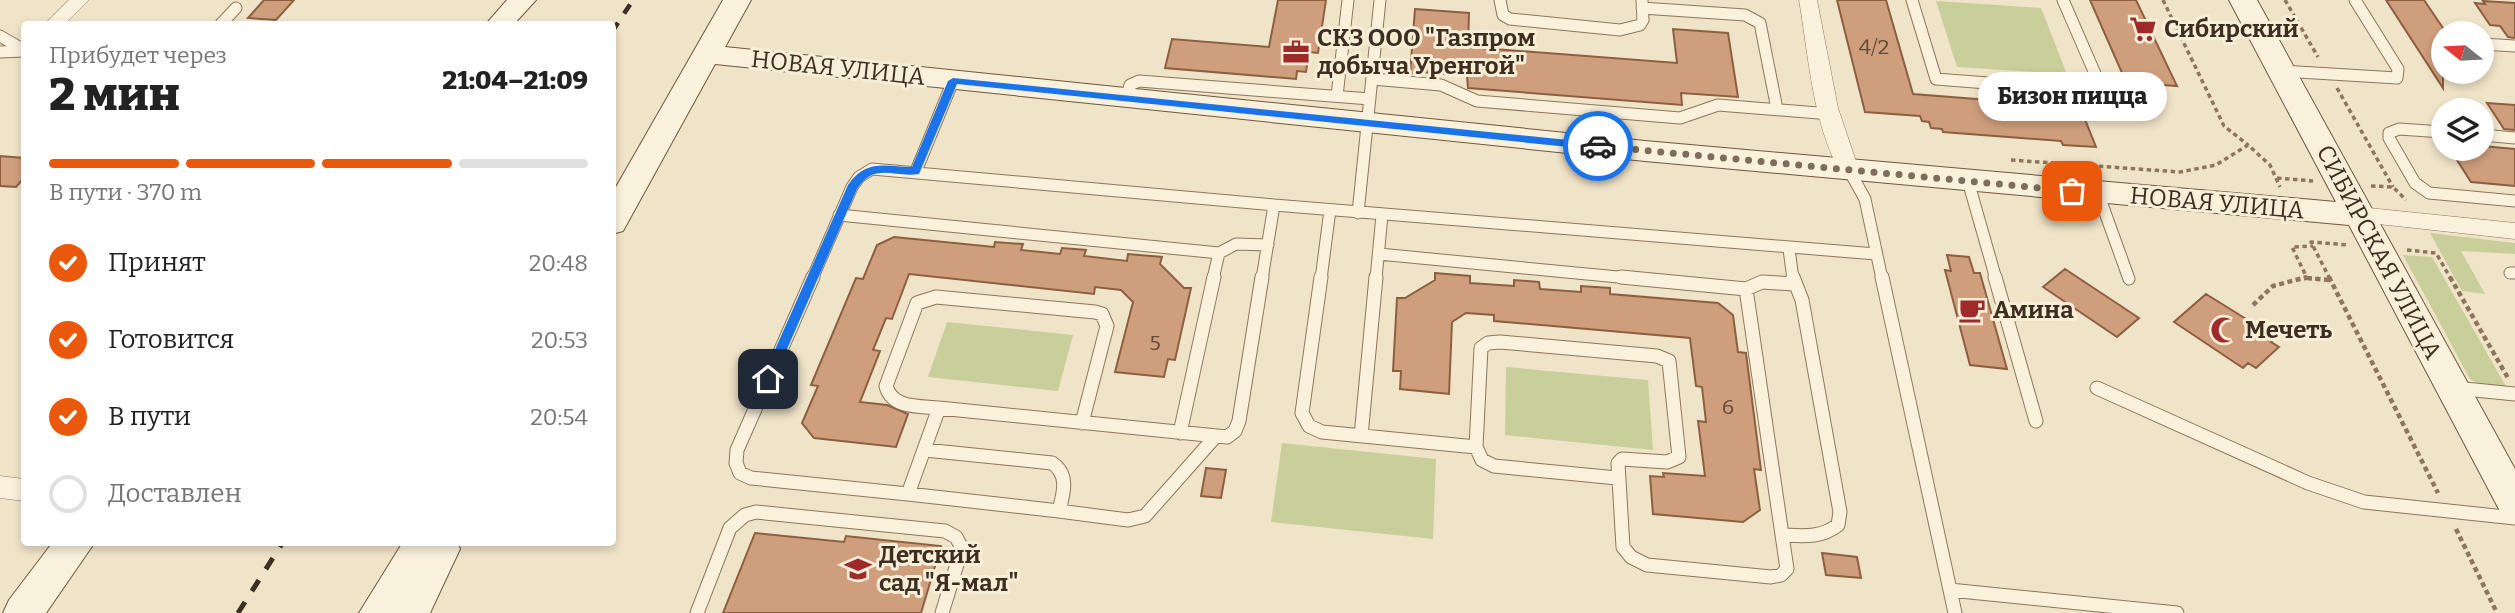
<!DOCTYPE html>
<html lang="ru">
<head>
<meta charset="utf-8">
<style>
  :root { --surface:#fff; --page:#f2f2f2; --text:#222; --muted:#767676; --line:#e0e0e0; --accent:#ea580c }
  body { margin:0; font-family:Bitter,serif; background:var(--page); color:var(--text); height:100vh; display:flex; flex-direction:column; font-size:26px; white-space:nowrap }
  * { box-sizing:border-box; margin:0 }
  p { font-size:23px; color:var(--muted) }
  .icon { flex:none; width:38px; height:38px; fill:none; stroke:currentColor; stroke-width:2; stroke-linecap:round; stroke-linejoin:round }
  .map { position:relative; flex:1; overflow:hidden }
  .panel { position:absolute; left:21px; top:21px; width:595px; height:525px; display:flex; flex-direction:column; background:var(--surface); border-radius:7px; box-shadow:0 4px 10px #0003 }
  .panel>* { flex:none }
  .needle { width:46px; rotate:288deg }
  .controls { position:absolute; left:2431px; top:21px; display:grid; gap:14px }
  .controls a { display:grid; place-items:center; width:63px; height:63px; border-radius:50%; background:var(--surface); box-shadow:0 4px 10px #0003; font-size:35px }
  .pin { position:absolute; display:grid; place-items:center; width:60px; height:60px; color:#fff; margin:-30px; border-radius:14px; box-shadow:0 4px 10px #0006 }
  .courier { position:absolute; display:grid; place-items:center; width:70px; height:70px; margin:-35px; border:5px solid #1a73e8; border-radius:50%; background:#fff; color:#222; box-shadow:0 2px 9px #0007 }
  .bubble { position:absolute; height:49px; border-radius:24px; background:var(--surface); box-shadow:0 4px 10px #0003; font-size:23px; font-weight:800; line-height:49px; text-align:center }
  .head em { font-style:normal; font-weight:800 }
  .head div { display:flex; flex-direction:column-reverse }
  .head { display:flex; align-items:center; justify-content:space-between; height:119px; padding:0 28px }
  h1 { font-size:46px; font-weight:800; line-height:52px }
  .bar { display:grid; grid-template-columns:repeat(4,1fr); gap:10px 7px; align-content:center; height:84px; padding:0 28px }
  .bar i { height:9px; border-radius:5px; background:var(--line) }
  .bar .active { background:var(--accent) }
  .bar p { grid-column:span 4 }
  ol { padding:0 28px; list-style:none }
  li { display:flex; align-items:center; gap:21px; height:77px }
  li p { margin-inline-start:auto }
  li .icon { padding:7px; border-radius:50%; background:var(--accent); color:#fff; stroke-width:4 }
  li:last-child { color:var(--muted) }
  li i { width:38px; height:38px; border:4px solid var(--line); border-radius:50% }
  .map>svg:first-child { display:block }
  .green { fill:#c9cf9b }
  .building { fill:#cf9f7d; stroke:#8d5f41; stroke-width:2 }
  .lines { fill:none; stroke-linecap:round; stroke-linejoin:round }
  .lane-far1-casing { stroke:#8d765c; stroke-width:13 }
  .lane-casing { stroke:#8d765c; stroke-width:15 }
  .street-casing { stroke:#8d765c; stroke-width:1 }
  .secondary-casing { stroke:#6f573f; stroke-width:2 }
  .path-far1 { stroke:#8d765c; stroke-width:3.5; stroke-dasharray:4.5 3.5; stroke-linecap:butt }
  .path { stroke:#8d765c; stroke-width:4.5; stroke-dasharray:5 3.5; stroke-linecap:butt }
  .lane-far1 { stroke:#faf1dc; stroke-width:11 }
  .lane { stroke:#faf1dc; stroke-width:13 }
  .street { fill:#faf1dc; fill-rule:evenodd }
  .secondary { fill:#faf1dc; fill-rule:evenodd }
  .rail-far1 { stroke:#3d2e20; stroke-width:4.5; stroke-dasharray:11 11; stroke-linecap:butt }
  .rail { stroke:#3d2e20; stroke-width:5; stroke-dasharray:13 13; stroke-linecap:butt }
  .route { fill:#1a73e8 }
  .done { stroke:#7c6e5b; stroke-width:7; stroke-dasharray:0 12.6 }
  .labels { text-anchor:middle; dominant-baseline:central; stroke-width:6; stroke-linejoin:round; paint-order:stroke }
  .number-label { font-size:21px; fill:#624a37 }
  .poi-label { font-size:24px; font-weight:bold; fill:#3d2e20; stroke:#f7eed8; text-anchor:start }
  .street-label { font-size:24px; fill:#3d2e20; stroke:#f7eed8 }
</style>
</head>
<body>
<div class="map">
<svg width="2515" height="613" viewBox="0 0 2515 613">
  <rect width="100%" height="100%" fill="#f0e4c8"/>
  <path class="green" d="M1936,1L2041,8L2067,74L1957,67Z
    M2430,233L2515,243V254L2461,251L2485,294L2462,291Z
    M2403,255L2432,257L2508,390L2482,386L2470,379Z
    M947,322L1073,335L1058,391L928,377Z
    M1506,367L1648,380L1653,450L1505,435Z
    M1282,443L1436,459L1433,539L1271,522Z"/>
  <path class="building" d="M264,0H294L276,20L248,18Z
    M1278,0H1326L1318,53L1309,52L1306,72L1297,71L1296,79L1165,68L1172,39L1269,47Z
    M1837,0H1886L1913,94L2080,107L2096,147L2063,145L2061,141L1943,132L1942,129L1931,128L1929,122L1922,121L1920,116L1865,112Z
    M2090,0H2136L2177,86L2126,82Z
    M2386,0H2424L2443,28V88Z
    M2483,1L2515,3V38L2508,37L2500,26L2490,25L2475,3L2485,4Z
    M1415,9L1469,13L1468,47L1677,63L1673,29L1728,33L1738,97L1681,93L1682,105L1468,88L1467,76L1422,72L1410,74Z
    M2487,103L2515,105V130L2504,129Z
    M2482,146L2515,149V186L2471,182L2450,149H2482Z
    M0,156L24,158V178L16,187L0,186Z
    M894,237L994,247L995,242L1023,244L1021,250L1060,254L1062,248L1086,250L1084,256L1127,261L1128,254L1162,257L1160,264L1184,288H1191L1175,360L1168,359L1164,377L1115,372L1133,302L1121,290L1095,287L1094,294L909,274L892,319L886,318L873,350L880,351L860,402L887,405L908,414L896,447L814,438L802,423L818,386L811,385L856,278L863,279L877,245Z
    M1947,255L1969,257L1974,273H1980L2007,369L1970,365L1945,270L1951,271Z
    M2065,269L2139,318L2117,337L2043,287Z
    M1435,273L1470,276V283L1514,286V280L1539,282L1540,289L1581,292V286L1610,288V294L1718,303L1733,315L1738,352L1746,353L1761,470L1754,469L1760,510L1743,522L1653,514L1650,476L1664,477L1663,473L1705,476L1698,421L1706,422L1702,387L1696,386L1690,338L1494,321V315L1466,313L1452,322L1449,394L1400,389L1401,371H1393L1397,298H1405L1435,280Z
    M2206,294L2275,337L2271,342L2279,347L2256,368L2248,363L2243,368L2174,322Z
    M1206,468L1226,470L1221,498L1201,496Z
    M755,533L844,542L846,536L941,546L921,613H723Z
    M1822,553L1857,557L1861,578L1826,575Z"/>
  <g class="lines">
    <g class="lane-far1-casing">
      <path id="lane-far1" d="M1500,0L1503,15L1510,19L1620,30L1640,25L1643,20L1642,0
        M1912,0L1936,79L2103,92L2063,0
        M1642,8L1745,15L1760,23L1777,109
        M221,24L236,8
        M0,36L24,50
        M2482,44L2515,46
        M0,52L24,51
        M2282,71L2397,78L2398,69L2355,0
        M1372,79L1441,85L1477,101L1680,118L1718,105L1831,114
        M1337,96L1348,0
        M1126,99L1130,85L1139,81L1370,99
        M2443,132L2399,129L2389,133V138L2415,183L2429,193L2515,201
        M2482,135L2515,138
        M1849,170L1865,199L1882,279
        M916,171L953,81
        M1968,181L1996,279
        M2098,193L2129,279
        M1274,205L1876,254
        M1358,213L1380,0
        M839,215L1219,253
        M1789,249L1793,279
        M1379,254L1639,279
        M2510,273H2515
        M812,279L852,187L859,177L872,169L1274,205
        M1213,279L1219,253L1236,244L1268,245
        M1262,279L1274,205
        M1321,279L1330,210
        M1376,279L1382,215"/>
    </g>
    <g class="lane-casing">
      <path id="lane" d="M813,277L737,450L736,463L740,473L751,478L908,494L939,408L1227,437L1235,431L1239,421L1262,277
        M1321,277L1302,413L1309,426L1322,432L1476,447
        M1882,277L1955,613
        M1995,277L2036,421
        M1746,289L1762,282L1794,284
        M2097,388L2308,483L2364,502L2515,518
        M2455,388L2515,394
        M939,408C920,406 892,409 886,386L917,303L936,297L1095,312L1102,314L1107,326L1082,423
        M1180,433L1214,277
        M1361,436L1376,277
        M925,450L1052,463C1070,475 1063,494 1059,511L1128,520L1145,516L1215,437
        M1617,478L1494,466L1482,460L1476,447L1481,348L1488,343L1500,342L1657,356L1669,361L1679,457L1667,462L1622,459L1618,463L1623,547L1631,557L1647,565L1771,577L1781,575L1787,569L1746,289L1621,277
        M908,494L1059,511
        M1784,535C1804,536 1821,538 1838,525L1840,512L1802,300L1793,277
        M1950,590L2177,613
        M697,613L730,528L745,515L756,512L945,531L956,537L962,548L942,613"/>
    </g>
    <g class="street-casing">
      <path id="street" d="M69,0H89L65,24H45Z
        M1799,0H1817L1838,108L1859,170L1856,175L1849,177L1842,175C1812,124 1809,57 1799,0Z
        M2359,207L2515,223V239L2351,221L2348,215L2351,209Z
        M0,476L24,479V501L0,498Z"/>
    </g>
    <g class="secondary-casing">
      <path id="secondary" d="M507,0H536L514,24H486Z
        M723,0H751L725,47L1645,141L2336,202L2229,0H2257L2515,469V520L2502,515L2349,225L1645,161L715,64L623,231L612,234V194Z
        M53,542H95L46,613H3L9,600Z
        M403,542H457L460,549L430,613H359Z"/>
    </g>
    <path class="path-far1" d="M2163,0L2224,126L2248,145
      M2285,0L2318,57
      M2337,88L2393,187
      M2011,160L2180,172L2216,165L2248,145L2270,165L2280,187
      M2277,178L2313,181
      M2371,186L2393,187L2406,200
      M2407,250L2436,253L2451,279
      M2307,278L2316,279
      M2304,279L2307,278L2292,247L2313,246
      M2330,279L2311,242L2349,245"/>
    <path class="path" d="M2329,277L2438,493
      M2450,277L2508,378
      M2307,278L2330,280
      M2253,305L2273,286L2307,277
      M2456,529L2497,613"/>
    <use href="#lane-far1" class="lane-far1"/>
    <use href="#lane" class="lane"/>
    <use href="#street" class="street"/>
    <use href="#secondary" class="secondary"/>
    <path class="rail-far1" d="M612,32L633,0"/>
    <path class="rail" d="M238,613L283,542"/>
  </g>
  <path class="route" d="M953,78L1598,143L1603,146L1598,150L957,84L919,174C893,178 875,162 857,189L774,379L768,384L764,383L762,379L848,185C866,159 884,166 912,167L948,81Z"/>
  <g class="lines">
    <path class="done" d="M1598,146L2072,191"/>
  </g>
  <defs>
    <g id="supermarket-bare" transform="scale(2.1)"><path d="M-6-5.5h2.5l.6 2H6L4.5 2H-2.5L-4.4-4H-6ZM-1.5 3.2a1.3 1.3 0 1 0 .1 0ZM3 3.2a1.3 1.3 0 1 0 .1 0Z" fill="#9e2a2b" stroke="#f7eed8" stroke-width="2.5" paint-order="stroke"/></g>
    <g id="office-bare" transform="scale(2.1)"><path d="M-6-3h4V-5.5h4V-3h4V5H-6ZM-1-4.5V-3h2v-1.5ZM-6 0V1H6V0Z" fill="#9e2a2b" stroke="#f7eed8" stroke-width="2.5" paint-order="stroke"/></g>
    <g id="cafe-bare" transform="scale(2.1)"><path d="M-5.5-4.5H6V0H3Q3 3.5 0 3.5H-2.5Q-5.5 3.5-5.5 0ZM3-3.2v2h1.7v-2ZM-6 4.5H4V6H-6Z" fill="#9e2a2b" stroke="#f7eed8" stroke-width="2.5" paint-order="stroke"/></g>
    <g id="mosque-bare" transform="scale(2.1)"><path d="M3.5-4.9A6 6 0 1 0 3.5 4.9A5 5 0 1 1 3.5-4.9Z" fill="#9e2a2b" stroke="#f7eed8" stroke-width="2.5" paint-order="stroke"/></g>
    <g id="school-bare" transform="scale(2.1)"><path d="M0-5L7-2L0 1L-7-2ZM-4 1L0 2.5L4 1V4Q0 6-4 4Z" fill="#9e2a2b" stroke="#f7eed8" stroke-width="2.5" paint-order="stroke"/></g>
  </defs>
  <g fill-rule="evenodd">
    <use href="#supermarket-bare" x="2143" y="29"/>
    <use href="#office-bare" x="1296" y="52"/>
    <use href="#cafe-bare" x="1972" y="310"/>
    <use href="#mosque-bare" x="2224" y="330"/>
    <use href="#school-bare" x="858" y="569"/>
  </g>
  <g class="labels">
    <g class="number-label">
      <text x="1874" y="47">4/2</text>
      <text x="1155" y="343">5</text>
      <text x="1728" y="407">6</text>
    </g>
    <g class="poi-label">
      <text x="2164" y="29">Сибирский</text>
      <text x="1317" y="38">СКЗ ООО "Газпром<tspan x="1317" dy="28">добыча Уренгой"</tspan></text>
      <text x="1993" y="310">Амина</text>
      <text x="2245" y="330">Мечеть</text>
      <text x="879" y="555">Детский<tspan x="879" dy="28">сад "Я-мал"</tspan></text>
    </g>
    <g class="street-label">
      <text transform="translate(838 68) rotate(6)">НОВАЯ УЛИЦА</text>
      <text transform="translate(2217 203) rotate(5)">НОВАЯ УЛИЦА</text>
      <text transform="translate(2379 252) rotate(62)">СИБИРСКАЯ УЛИЦА</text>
    </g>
  </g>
</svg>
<div class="controls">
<a><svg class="needle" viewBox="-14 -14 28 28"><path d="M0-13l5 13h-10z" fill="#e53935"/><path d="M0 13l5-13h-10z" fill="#767676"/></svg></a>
<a><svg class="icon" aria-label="layers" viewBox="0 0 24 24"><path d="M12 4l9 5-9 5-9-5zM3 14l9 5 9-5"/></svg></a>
</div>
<div class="pin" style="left:2072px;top:191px;background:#ea580c"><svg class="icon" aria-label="bag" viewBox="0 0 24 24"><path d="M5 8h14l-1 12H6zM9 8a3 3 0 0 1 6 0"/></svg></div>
<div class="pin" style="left:768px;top:379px;background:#1f2937"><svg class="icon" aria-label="home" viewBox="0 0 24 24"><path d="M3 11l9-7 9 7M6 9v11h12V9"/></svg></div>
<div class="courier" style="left:1598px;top:146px"><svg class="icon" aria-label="car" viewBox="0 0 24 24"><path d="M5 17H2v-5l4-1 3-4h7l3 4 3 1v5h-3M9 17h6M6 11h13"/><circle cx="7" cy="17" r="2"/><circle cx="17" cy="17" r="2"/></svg></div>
<div class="bubble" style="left:1978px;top:72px;width:189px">Бизон пицца</div>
<section class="panel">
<div class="head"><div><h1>2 мин</h1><p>Прибудет через</p></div><em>21:04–21:09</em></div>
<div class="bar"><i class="active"></i><i class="active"></i><i class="active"></i><i></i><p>В пути · 370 m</p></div>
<ol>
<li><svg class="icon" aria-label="check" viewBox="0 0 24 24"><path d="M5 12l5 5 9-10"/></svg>Принят<p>20:48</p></li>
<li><svg class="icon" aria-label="check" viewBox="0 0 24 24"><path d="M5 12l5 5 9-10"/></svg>Готовится<p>20:53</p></li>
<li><svg class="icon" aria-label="check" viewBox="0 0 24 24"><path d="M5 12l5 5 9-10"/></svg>В пути<p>20:54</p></li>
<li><i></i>Доставлен</li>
</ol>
</section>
</div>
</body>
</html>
